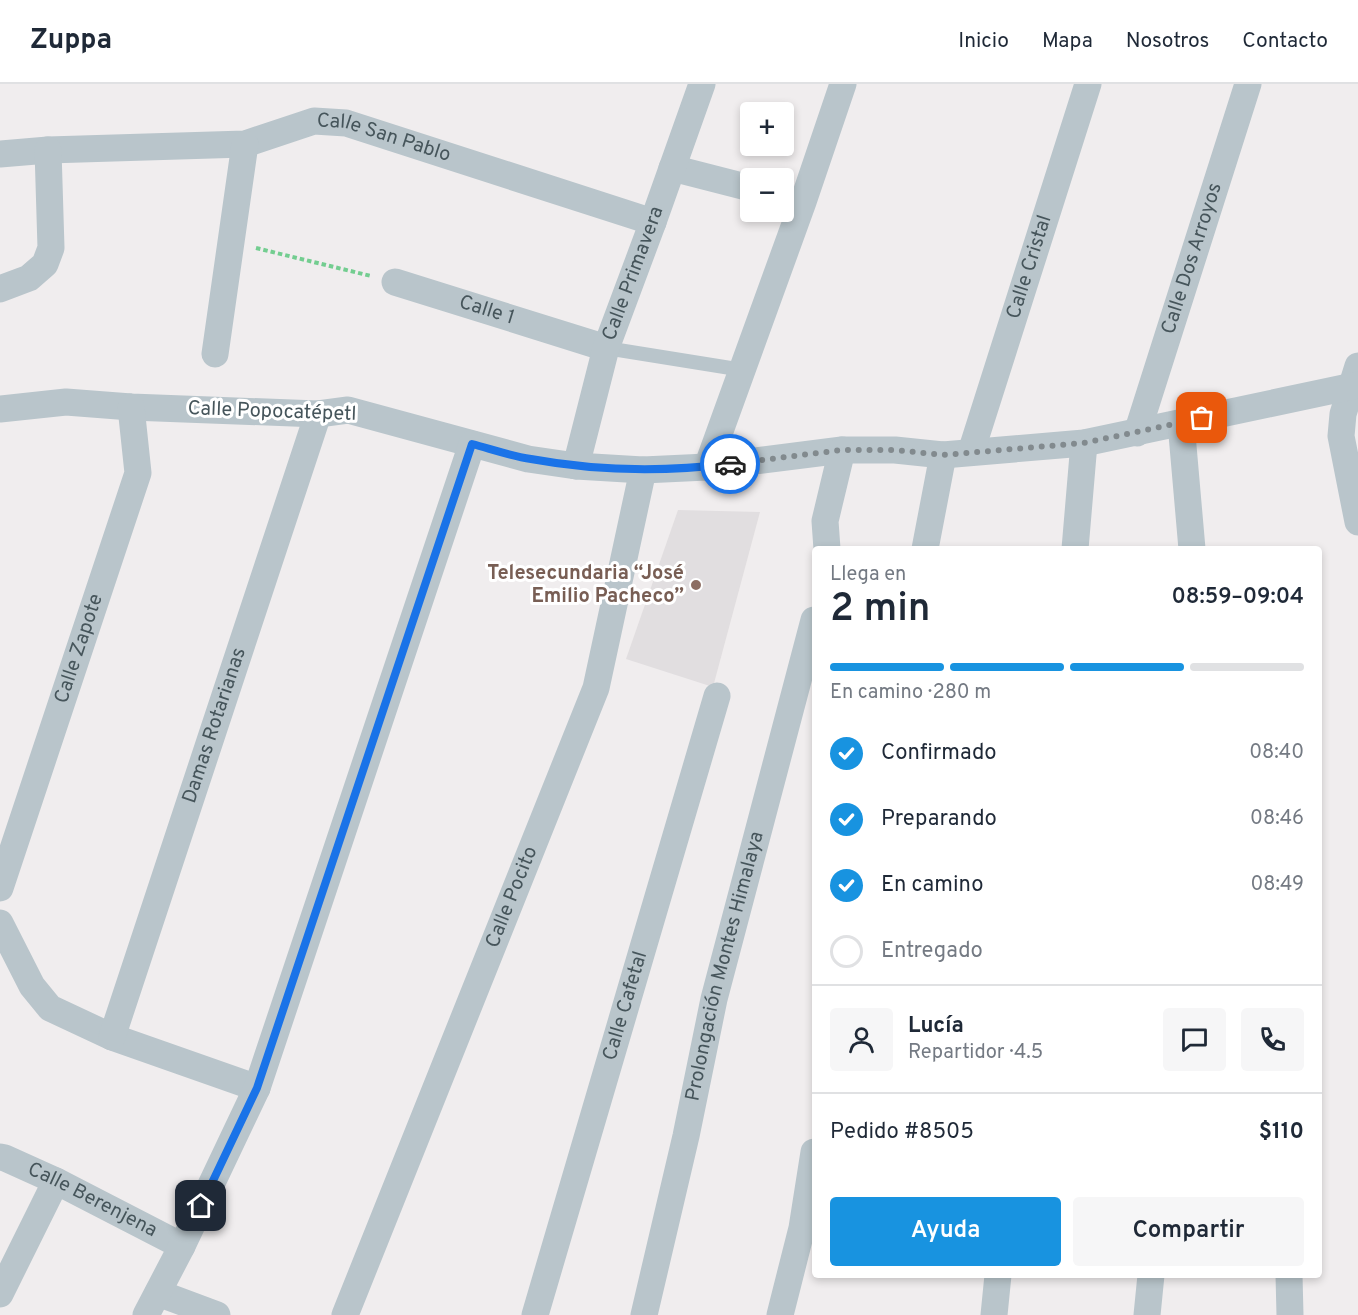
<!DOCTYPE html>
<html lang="es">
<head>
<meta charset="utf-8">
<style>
  :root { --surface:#fff; --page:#f6f6f7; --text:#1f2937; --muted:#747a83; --line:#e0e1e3; --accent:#1893e0 }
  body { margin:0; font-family:Overpass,sans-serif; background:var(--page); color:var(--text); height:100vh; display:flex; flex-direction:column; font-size:22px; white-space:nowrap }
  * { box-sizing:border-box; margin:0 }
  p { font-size:20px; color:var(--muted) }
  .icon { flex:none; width:33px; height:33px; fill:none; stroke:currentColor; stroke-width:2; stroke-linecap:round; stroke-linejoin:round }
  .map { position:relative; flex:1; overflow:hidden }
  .details { position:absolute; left:812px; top:462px; width:510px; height:732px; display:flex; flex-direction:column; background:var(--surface); border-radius:6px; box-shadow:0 3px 9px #0003 }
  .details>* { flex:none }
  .tools { position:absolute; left:740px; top:18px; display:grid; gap:12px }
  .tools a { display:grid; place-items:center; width:54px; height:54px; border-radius:6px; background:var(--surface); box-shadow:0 3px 9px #0003; font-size:30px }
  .pin { position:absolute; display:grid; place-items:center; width:51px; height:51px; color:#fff; margin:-26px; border-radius:12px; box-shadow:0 3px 9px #0006 }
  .courier { position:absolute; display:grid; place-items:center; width:60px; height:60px; margin:-30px; border:4px solid #1a73e8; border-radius:50%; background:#fff; color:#222; box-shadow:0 2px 8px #0007 }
  .overview em { font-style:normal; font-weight:600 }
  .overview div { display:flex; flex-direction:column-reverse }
  .overview { display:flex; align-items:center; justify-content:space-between; height:102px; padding:0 18px }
  h1 { font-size:39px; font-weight:600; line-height:45px }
  .bar { display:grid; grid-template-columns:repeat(4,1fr); gap:9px 6px; align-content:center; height:72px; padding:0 18px }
  .bar i { height:8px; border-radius:4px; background:var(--line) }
  .bar .on { background:var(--accent) }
  .bar p { grid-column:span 4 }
  .line { display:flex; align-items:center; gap:15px; padding:0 18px; border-top:2px solid var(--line) }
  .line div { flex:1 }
  .round { display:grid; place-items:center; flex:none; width:63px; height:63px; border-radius:6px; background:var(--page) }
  ol { padding:0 18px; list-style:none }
  li { display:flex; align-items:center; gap:18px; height:66px }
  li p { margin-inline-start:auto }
  li .icon { padding:6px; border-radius:50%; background:var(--accent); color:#fff; stroke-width:4 }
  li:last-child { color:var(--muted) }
  li i { width:33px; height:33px; border:3px solid var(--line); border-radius:50% }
  .primary-button { display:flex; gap:12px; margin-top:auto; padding:12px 18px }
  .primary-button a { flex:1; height:69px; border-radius:6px; background:var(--accent); color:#fff; font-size:24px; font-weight:600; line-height:69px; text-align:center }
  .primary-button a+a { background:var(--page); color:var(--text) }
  header { display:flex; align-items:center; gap:36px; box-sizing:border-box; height:84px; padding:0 30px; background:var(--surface); border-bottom:2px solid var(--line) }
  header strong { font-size:28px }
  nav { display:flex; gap:33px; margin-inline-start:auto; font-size:21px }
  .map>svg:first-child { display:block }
  .education { fill:#e1dee0 }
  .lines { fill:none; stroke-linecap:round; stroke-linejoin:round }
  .path { stroke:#73cd90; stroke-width:4; stroke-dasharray:4.5 3; stroke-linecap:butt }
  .lane { stroke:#b9c5cb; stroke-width:14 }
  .street { stroke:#b9c5cb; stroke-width:27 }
  .done { stroke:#828a8e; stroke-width:6; stroke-dasharray:0 10.8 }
  .route { stroke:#1a73e8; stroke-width:8 }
  .education-dot { fill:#8d6e63; stroke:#fff; stroke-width:2 }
  .labels { text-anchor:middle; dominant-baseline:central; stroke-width:6; stroke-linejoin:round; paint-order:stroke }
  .street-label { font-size:20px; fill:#46555b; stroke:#fff }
  .education-label { font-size:20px; font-weight:bold; fill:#785e54; stroke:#fff; text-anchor:end }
</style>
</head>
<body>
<header>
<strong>Zuppa</strong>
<nav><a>Inicio</a><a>Mapa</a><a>Nosotros</a><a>Contacto</a></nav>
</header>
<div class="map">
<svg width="1358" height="1231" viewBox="0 0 1358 1231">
  <rect width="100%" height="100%" fill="#f0edee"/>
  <path class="education" d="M678,426L760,428L713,603L626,575Z"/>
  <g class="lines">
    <path class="path" d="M256,164L371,192"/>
    <path class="lane" d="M606,264L743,286"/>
    <g class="street">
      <path id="s1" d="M0,70L48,66L245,60L314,37L346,39L653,138"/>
      <path d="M672,84L750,104"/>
      <path id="s2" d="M395,198L606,264"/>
      <path d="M0,205L29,194L45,180L51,164L48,66"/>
      <path d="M215,270L245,60"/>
      <path d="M1358,282L1343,330L1341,352L1358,438"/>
      <path d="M0,325L66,318L131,323L318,330L348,326L528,375L576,382L643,386L707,383L842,366H895L943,371L1084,359L1358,301"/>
      <path d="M1181,339L1192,465"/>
      <path id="s3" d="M1137,349L1248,0"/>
      <path id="s4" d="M971,368L1088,0"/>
      <path id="s5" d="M576,382L606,264L653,138L702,0"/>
      <path d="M707,383L803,118L843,0"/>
      <path d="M827,465L825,437L842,366"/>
      <path d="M925,465L943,371"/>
      <path d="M1075,465L1084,359"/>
      <path id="s6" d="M0,804L138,389L131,323"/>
      <path d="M0,839L32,902L50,924L112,953L257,1004"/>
      <path id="s7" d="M112,953L318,330"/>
      <path id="s8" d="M0,1073L5,1074L56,1097L182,1162"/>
      <path d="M1289,1191L1290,1231"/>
      <path d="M158,1209L217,1231"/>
      <path d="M0,1210L56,1097"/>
      <path d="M146,1231L182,1162L257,1004L472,360"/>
      <path id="s9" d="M345,1231L596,604L643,386"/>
      <path id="s10" d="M535,1231L717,612"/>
      <path id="s11" d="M644,1231L686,1052L714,915L814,536"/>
      <path d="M780,1231L802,1144L814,1068"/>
      <path d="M994,1231L998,1191"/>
      <path d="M1147,1231L1151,1191"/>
    </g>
  </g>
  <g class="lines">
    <path class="done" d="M730,380L842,366H895L943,371L1084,359L1202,334"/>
    <path class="route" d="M201,1122L257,1004L472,360C491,365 511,372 531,375C596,387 663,388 730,380"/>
  </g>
  <circle class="education-dot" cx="696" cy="501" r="6"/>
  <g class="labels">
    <g class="street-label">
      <text stroke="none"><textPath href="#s1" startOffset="390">Calle San Pablo</textPath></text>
      <text stroke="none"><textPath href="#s3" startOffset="183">Calle Dos Arroyos</textPath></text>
      <text stroke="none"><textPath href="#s4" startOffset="194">Calle Cristal</textPath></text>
      <text stroke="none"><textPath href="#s5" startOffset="201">Calle Primavera</textPath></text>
      <text stroke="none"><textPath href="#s2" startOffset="96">Calle 1</textPath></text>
      <text transform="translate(272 328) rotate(2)">Calle Popocatépetl</text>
      <text stroke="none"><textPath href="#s6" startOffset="252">Calle Zapote</textPath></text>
      <text stroke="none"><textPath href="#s7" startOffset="328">Damas Rotarianas</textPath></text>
      <text stroke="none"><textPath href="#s9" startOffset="450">Calle Pocito</textPath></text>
      <text stroke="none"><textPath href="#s11" startOffset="358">Prolongación Montes Himalaya</textPath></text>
      <text stroke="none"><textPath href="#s10" startOffset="322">Calle Cafetal</textPath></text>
      <text stroke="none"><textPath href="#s8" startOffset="102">Calle Berenjena</textPath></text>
    </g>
    <g class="education-label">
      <text x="684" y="490">Telesecundaria “José<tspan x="684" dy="23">Emilio Pacheco”</tspan></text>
    </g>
  </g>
</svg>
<div class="tools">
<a>+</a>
<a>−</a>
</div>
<div class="pin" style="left:1202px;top:334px;background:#ea580c"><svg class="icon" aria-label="bag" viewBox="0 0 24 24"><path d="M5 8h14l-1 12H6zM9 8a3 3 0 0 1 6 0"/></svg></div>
<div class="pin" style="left:201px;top:1122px;background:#1f2937"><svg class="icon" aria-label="home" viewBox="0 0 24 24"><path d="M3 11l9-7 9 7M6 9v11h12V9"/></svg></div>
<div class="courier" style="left:730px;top:380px"><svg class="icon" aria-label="car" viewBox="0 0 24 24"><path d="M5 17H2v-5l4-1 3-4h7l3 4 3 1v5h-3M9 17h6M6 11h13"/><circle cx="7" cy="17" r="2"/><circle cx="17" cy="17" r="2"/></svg></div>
<section class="details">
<div class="overview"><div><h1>2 min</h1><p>Llega en</p></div><em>08:59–09:04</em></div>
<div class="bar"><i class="on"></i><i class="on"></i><i class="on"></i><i></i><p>En camino · 280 m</p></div>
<ol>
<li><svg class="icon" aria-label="check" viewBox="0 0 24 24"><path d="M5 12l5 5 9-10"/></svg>Confirmado<p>08:40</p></li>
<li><svg class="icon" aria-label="check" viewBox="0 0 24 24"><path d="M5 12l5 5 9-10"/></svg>Preparando<p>08:46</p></li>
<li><svg class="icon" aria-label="check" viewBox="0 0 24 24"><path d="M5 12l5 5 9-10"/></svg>En camino<p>08:49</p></li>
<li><i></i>Entregado</li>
</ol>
<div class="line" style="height:108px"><a class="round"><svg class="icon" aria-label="person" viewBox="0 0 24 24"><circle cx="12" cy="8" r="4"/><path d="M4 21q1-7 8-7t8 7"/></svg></a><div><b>Lucía</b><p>Repartidor · 4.5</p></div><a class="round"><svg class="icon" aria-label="chat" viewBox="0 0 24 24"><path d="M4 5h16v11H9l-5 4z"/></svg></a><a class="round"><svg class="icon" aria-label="phone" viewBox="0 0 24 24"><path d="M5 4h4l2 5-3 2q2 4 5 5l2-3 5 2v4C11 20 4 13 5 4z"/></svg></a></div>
<div class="line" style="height:78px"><div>Pedido #8505</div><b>$110</b></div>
<div class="primary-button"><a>Ayuda</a><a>Compartir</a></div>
</section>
</div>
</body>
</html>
